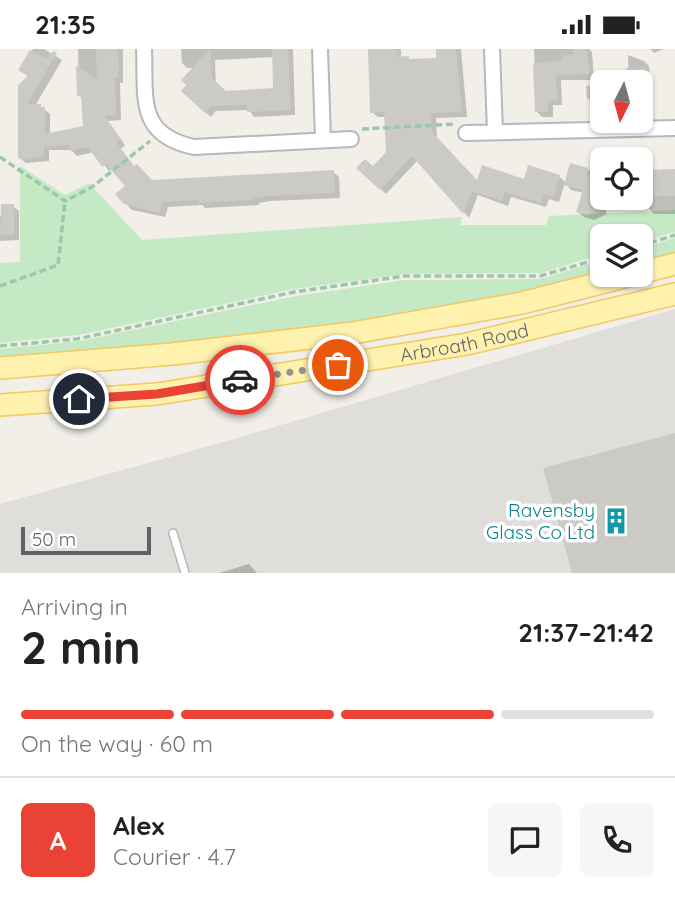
<!DOCTYPE html>
<html lang="en">
<head>
<meta charset="utf-8">
<style>
  :root { --surface:#fff; --page:#f6f6f6; --text:#222; --muted:#767676; --line:#e0e0e0; --accent:#ea4335 }
  body { margin:0; font-family:Quicksand,sans-serif; background:var(--page); color:var(--text); height:100vh; display:flex; flex-direction:column; font-size:26px; white-space:nowrap }
  * { box-sizing:border-box; margin:0 }
  p { font-size:23px; color:var(--muted) }
  .icon { flex:none; width:38px; height:38px; fill:none; stroke:currentColor; stroke-width:2; stroke-linecap:round; stroke-linejoin:round }
  .map { position:relative; height:524px; overflow:hidden }
  .sheet { display:flex; flex-direction:column; background:var(--surface); flex:1 }
  .sheet>* { flex:none }
  .needle { width:46px; rotate:186deg }
  .tools { position:absolute; left:590px; top:21px; display:grid; gap:14px }
  .tools a { display:grid; place-items:center; width:63px; height:63px; border-radius:10px; background:var(--surface); box-shadow:0 2px 5px #0004; font-size:35px }
  .scale { position:absolute; left:21px; bottom:18px; width:130px; box-sizing:border-box; padding-left:7px; border:4px solid #5f6368; border-top:0; font-size:19px; line-height:24px; white-space:nowrap; color:#5f6368; -webkit-text-stroke:5px #fff; paint-order:stroke }
  .pin { position:absolute; display:grid; place-items:center; width:60px; height:60px; color:#fff; margin:-30px; border:4px solid #fff; border-radius:50%; box-shadow:0 2px 7px #0007 }
  .courier { position:absolute; display:grid; place-items:center; width:70px; height:70px; margin:-35px; border:5px solid #ea4335; border-radius:50%; background:#fff; color:#222; box-shadow:0 2px 9px #0007 }
  .head em { font-style:normal; font-weight:800 }
  .head div { display:flex; flex-direction:column-reverse }
  .head { display:flex; align-items:center; justify-content:space-between; height:119px; padding:0 21px }
  h1 { font-size:46px; font-weight:800; line-height:52px }
  .bar { display:grid; grid-template-columns:repeat(4,1fr); gap:10px 7px; align-content:center; height:84px; padding:0 21px }
  .bar i { height:9px; border-radius:5px; background:var(--line) }
  .bar .active { background:var(--accent) }
  .bar p { grid-column:span 4 }
  .line { display:flex; align-items:center; gap:18px; padding:0 21px; border-top:2px solid var(--line) }
  .line div { flex:1 }
  .round { display:grid; place-items:center; flex:none; width:74px; height:74px; border-radius:10px; background:var(--page) }
  .status { display:flex; justify-content:space-between; align-items:center; height:49px; padding:0 35px; background:var(--surface); direction:ltr }
  .status svg { height:19px; fill:currentColor }
  .map>svg:first-child { display:block }
  .industrial { fill:#e0deda }
  .green { fill:#c5e8c5 }
  .shadow { fill:#0003; fill-rule:evenodd }
  .building { fill:#cccac5 }
  .lines { fill:none; stroke-linecap:round; stroke-linejoin:round }
  .service-casing { stroke:#b5b8bc; stroke-width:10 }
  .minor-casing { stroke:#b5b8bc; stroke-width:18 }
  .primary-casing { stroke:#f2c960; stroke-width:24 }
  .path { stroke:#9cc7a9; stroke-width:3.5; stroke-dasharray:7 3.5; stroke-linecap:butt }
  .service { stroke:#fff; stroke-width:7 }
  .minor { stroke:#fff; stroke-width:14 }
  .primary { stroke:#fff2af; stroke-width:21 }
  .done { stroke:#929495; stroke-width:7; stroke-dasharray:0 12.6 }
  .route { stroke:#ea4335; stroke-width:9 }
  .labels { text-anchor:middle; dominant-baseline:central; stroke-width:7; stroke-linejoin:round; paint-order:stroke }
  .street-label { font-size:19px; fill:#5f6368; stroke:#fff }
  .culture-label { font-size:19px; fill:#0d838f; stroke:#fff; text-anchor:end }
</style>
</head>
<body>
<div class="status"><b>21:35</b><svg viewBox="0 0 49 12"><path d="M0 12V9h3v3zM5 12V6h3v6zM10 12V3h3v9zM15 12V0h3v12zM26 1h20v11H26zM47 4h2v5h-2z"/></svg></div>
<div class="map">
<svg width="675" height="524" viewBox="0 0 675 524">
  <rect width="100%" height="100%" fill="#f1efe8"/>
  <path class="industrial" d="M675,260V524H0V455L227,392Z"/>
  <path class="green" d="M20,117L65,146L89,134L142,191L462,168L460,176H546L549,167L675,161V183L641,193L640,187H602V205L541,224L405,225L294,240L79,286L0,294V214L20,213Z
    M675,189V206L641,215V199Z
    M602,211V225L542,240L352,277L0,314V300L80,292L296,247L405,231L541,230Z"/>
  <path class="shadow" d="M33,0H44L62,11L35,57H40L50,65V86L84,78L83,51L79,46L78,0H123V34H120L121,71L108,72L125,96L121,100L135,119L151,133L333,123L339,128L340,149L270,152L259,154V156L205,159L202,156L168,158L165,168L132,161L118,146L128,137L112,120L109,122L94,103L77,107L71,101H49V112L26,114L20,109L29,28L21,21Z
    M181,0H293L295,66L254,68L249,61L216,62L211,68L188,47L195,19H187L182,14ZM274,8L275,40L225,44L216,36L215,11Z
    M370,0H401V9L411,12L438,10L437,0H461L467,68L436,69L437,90L478,134L525,132L559,127L566,134L572,116L602,125V139L594,137L607,165L594,171L584,168L578,163L584,144L571,141L565,134L559,153L549,150L546,158L511,148L508,157L478,146L469,169L418,111L386,145L359,119H373L387,104L386,68H378L372,63Z
    M534,0H589L592,3L594,31H561L562,56H553V68H542L537,63Z
    M650,0H664L654,4Z
    M628,6L644,12L649,17L651,66H640V33H629Z
    M602,38V57L593,54L588,49Z
    M640,114H646L651,122H675V165H654L649,160L648,145H640Z
    M13,157L19,162V191L0,192V167Z
    M249,515L257,524H219Z"/>
  <path class="building" d="M96,0H118L119,29H115L116,66L104,67L121,90L116,93L134,117L137,115L152,131L334,121L335,144L264,147L254,149V151L198,154V151L162,153L160,164L124,155L115,145L125,137L106,115L102,118L88,98L70,102L68,95L55,98L44,96V107L24,111L18,109V36L28,27L18,21L30,1L46,9L54,2L57,4L27,55H41V58H45V85L83,77L81,47H77L76,17L97,30Z
    M210,0L212,29L226,42L273,39L272,0H288L291,61L247,63V56L211,57L205,64L181,42L186,36L181,31Z
    M368,0H396L397,8L409,7V10L436,9V0H456L462,63L431,64L432,83L477,131L482,116L524,130L528,116L560,126L554,148L544,145L541,154L505,143L502,152L472,142L463,165L412,107L380,141L356,119L365,110L373,117L386,103L384,63L370,64Z
    M573,0H587L589,25L556,26L557,51H548V63H535L533,14L562,12V6L574,5Z
    M645,18L646,33H627L626,19Z
    M602,36V49L587,50L586,37Z
    M570,114L588,119L587,125L603,159L587,166L576,163L583,141L564,136Z
    M675,120V147L647,148L646,140H640V121Z
    M1,155H14V186H0Z
    M675,384V524H572L543,419Z"/>
  <g class="lines">
    <g class="service-casing">
      <path id="service" d="M173,484L185,524"/>
    </g>
    <g class="minor-casing">
      <path id="minor" d="M144,0C146,48 136,86 194,98L351,90
        M320,0L323,91
        M492,0L495,83
        M466,84L675,79"/>
    </g>
    <g class="primary-casing">
      <g id="primary">
        <path d="M640,224L675,215"/>
        <path d="M0,319L173,305L353,284L522,254L632,226"/>
        <path id="s1" d="M0,356L157,345L467,295L675,245"/>
      </g>
    </g>
    <path class="path" d="M362,80L456,75
      M0,108L65,152L92,138L150,92
      M640,197L675,186
      M0,237L58,216L65,152
      M0,297L77,290L294,243L405,227H540L602,209"/>
    <use href="#service" class="service"/>
    <use href="#minor" class="minor"/>
    <use href="#primary" class="primary"/>
  </g>
  <g class="lines">
    <path class="done" d="M240,331L338,316"/>
    <path class="route" d="M79,350L157,345L240,331"/>
  </g>
  <defs>
    <g id="building-bare" transform="scale(2.1)"><path d="M-4-6H4V6H1V3H-1V6H-4ZM-2.5-4.3h1.7v1.8h-1.7ZM.8-4.3h1.7v1.8H.8ZM-2.5-1h1.7V.8h-1.7ZM.8-1h1.7V.8H.8Z" fill="#0f9aa8" stroke="#fff" stroke-width="2.5" paint-order="stroke"/></g>
  </defs>
  <g fill-rule="evenodd">
    <use href="#building-bare" x="616" y="472"/>
  </g>
  <g class="labels">
    <g class="street-label">
      <text stroke="none"><textPath href="#s1" startOffset="469">Arbroath Road</textPath></text>
    </g>
    <g class="culture-label">
      <text x="595" y="461">Ravensby<tspan x="595" dy="22">Glass Co Ltd</tspan></text>
    </g>
  </g>
</svg>
<div class="tools">
<a><svg class="needle" viewBox="-14 -14 28 28"><path d="M0-13l5 13h-10z" fill="#e53935"/><path d="M0 13l5-13h-10z" fill="#767676"/></svg></a>
<a><svg class="icon" aria-label="locate" viewBox="0 0 24 24"><circle cx="12" cy="12" r="6"/><path d="M12 2v4M12 18v4M2 12h4M18 12h4"/></svg></a>
<a><svg class="icon" aria-label="layers" viewBox="0 0 24 24"><path d="M12 4l9 5-9 5-9-5zM3 14l9 5 9-5"/></svg></a>
</div>
<div class="scale">50 m</div>
<div class="pin" style="left:338px;top:316px;background:#ea580c"><svg class="icon" aria-label="bag" viewBox="0 0 24 24"><path d="M5 8h14l-1 12H6zM9 8a3 3 0 0 1 6 0"/></svg></div>
<div class="pin" style="left:79px;top:350px;background:#1f2937"><svg class="icon" aria-label="home" viewBox="0 0 24 24"><path d="M3 11l9-7 9 7M6 9v11h12V9"/></svg></div>
<div class="courier" style="left:240px;top:331px"><svg class="icon" aria-label="car" viewBox="0 0 24 24"><path d="M5 17H2v-5l4-1 3-4h7l3 4 3 1v5h-3M9 17h6M6 11h13"/><circle cx="7" cy="17" r="2"/><circle cx="17" cy="17" r="2"/></svg></div>
</div>
<section class="sheet">
<div class="head"><div><h1>2 min</h1><p>Arriving in</p></div><em>21:37–21:42</em></div>
<div class="bar"><i class="active"></i><i class="active"></i><i class="active"></i><i></i><p>On the way · 60 m</p></div>
<div class="line" style="height:126px"><b class="round" style="background:var(--accent);color:#fff">A</b><div><b>Alex</b><p>Courier · 4.7</p></div><a class="round"><svg class="icon" aria-label="chat" viewBox="0 0 24 24"><path d="M4 5h16v11H9l-5 4z"/></svg></a><a class="round"><svg class="icon" aria-label="phone" viewBox="0 0 24 24"><path d="M5 4h4l2 5-3 2q2 4 5 5l2-3 5 2v4C11 20 4 13 5 4z"/></svg></a></div>
</section>
</body>
</html>
